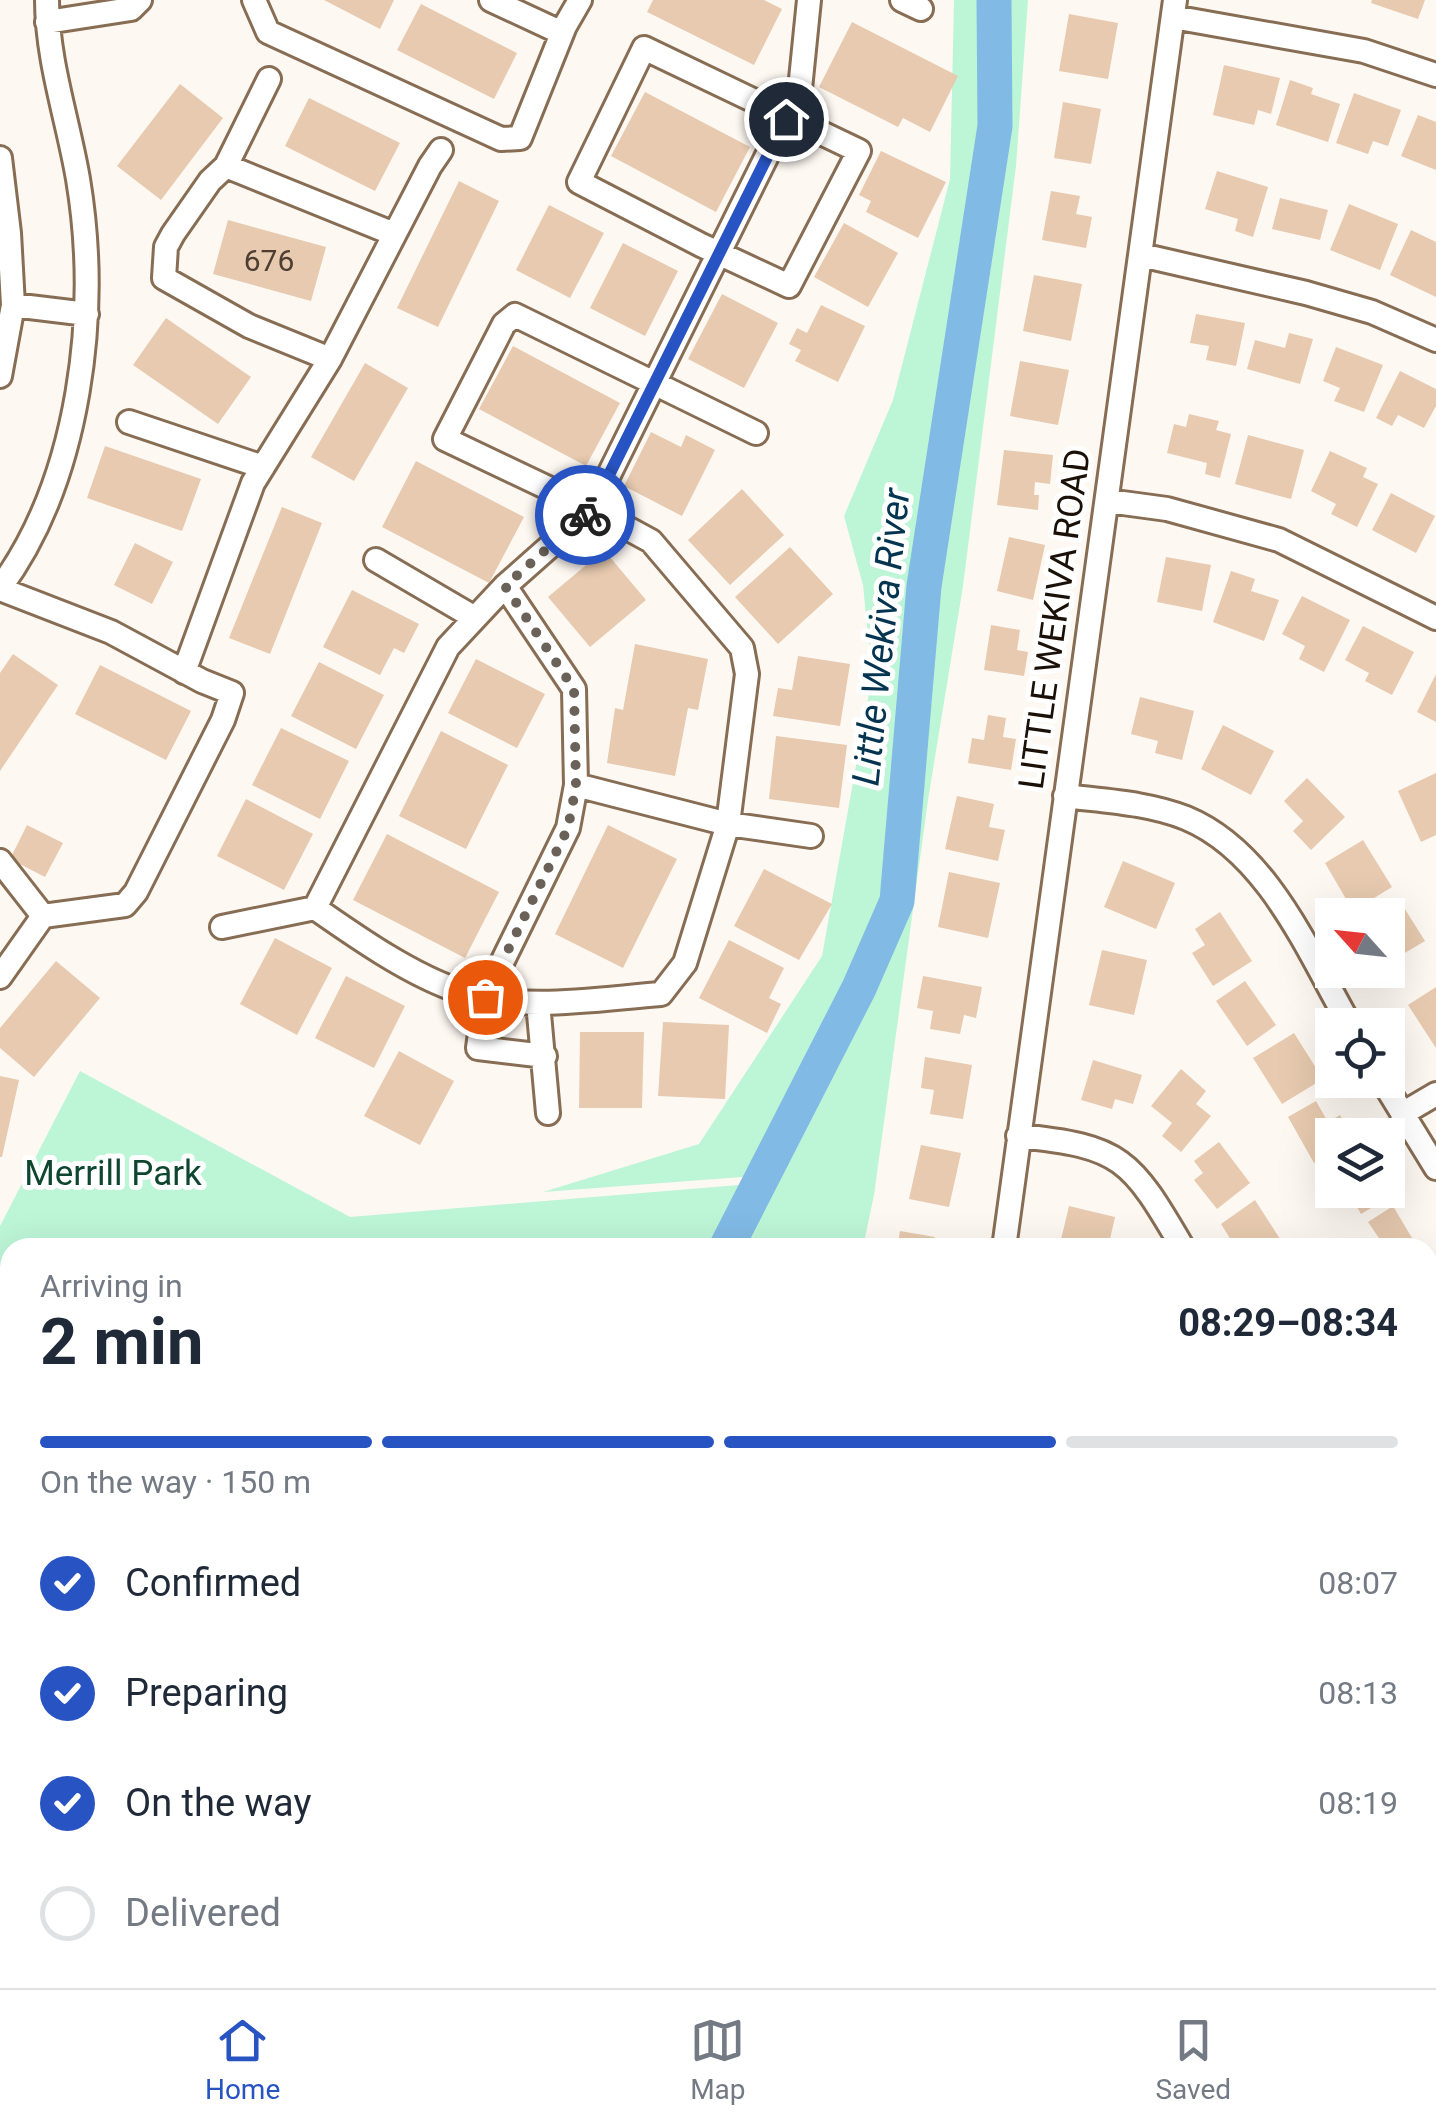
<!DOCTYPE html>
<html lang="en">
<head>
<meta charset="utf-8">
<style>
  :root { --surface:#fff; --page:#f2f2f3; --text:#1f2937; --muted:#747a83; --line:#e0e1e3; --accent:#2853c2 }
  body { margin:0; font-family:Roboto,sans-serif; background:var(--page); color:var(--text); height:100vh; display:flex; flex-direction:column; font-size:38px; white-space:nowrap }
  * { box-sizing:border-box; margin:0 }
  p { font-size:32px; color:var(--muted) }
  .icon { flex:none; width:55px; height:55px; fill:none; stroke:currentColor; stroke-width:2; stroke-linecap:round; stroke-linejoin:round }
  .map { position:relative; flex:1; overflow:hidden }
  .side { position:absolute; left:0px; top:1238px; width:1438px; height:752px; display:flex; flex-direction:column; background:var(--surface); border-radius:30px 30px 0 0; box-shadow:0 10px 40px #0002 }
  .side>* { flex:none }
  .needle { width:65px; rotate:297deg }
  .buttons { position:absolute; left:1315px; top:898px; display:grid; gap:20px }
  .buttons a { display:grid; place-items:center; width:90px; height:90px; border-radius:0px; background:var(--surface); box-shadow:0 10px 40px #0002; font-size:50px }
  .pin { position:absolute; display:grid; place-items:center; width:85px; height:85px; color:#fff; margin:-42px; border:5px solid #fff; border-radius:50%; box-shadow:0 2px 10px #0007 }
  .courier { position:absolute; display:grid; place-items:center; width:100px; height:100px; margin:-50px; border:8px solid #2853c2; border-radius:50%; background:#fff; color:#222; box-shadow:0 2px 12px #0007 }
  .summary em { font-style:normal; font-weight:700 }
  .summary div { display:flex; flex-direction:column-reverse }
  .summary { display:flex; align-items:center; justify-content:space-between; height:170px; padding:0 40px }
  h1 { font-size:65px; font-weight:700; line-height:75px }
  .bar { display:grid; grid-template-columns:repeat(4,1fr); gap:15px 10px; align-content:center; height:120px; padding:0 40px }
  .bar i { height:12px; border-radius:8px; background:var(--line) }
  .bar .on { background:var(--accent) }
  .bar p { grid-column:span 4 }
  ol { padding:0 40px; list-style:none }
  li { display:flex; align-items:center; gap:30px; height:110px }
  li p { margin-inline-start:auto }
  li .icon { padding:10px; border-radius:50%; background:var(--accent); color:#fff; stroke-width:4 }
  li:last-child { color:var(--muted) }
  li i { width:55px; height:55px; border:5px solid var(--line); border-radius:50% }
  .tabs { display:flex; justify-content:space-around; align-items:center; height:140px; border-top:2px solid var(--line); background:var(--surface); font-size:28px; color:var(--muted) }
  .tabs a { display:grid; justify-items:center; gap:5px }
  .tabs .on { color:var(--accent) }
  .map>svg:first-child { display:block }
  .green { fill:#bdf5d7 }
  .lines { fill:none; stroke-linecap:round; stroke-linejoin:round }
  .river { stroke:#80bae5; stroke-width:35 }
  .building { fill:#e7caaf }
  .minor-casing { stroke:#876d54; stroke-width:28 }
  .minor { stroke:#fff; stroke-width:22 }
  .done { stroke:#6a6159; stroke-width:10; stroke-dasharray:0 18 }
  .route { stroke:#2853c2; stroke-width:12 }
  .labels { text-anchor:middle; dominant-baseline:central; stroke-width:10; stroke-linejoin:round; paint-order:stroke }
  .number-label { font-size:30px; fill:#4d3e31 }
  .street-label { font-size:35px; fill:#1a1007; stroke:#fff }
  .park-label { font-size:35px; fill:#0f462f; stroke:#fff }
  .water-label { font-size:38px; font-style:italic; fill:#043450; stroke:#fff }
</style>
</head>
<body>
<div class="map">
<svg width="1436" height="1988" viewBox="0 0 1436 1988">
  <rect width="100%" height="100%" fill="#fef8f2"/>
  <path class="green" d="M954,0H1028L1016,166L963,586L928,800L874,1195L863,1247H730L760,1188L755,1176L543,1192L699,1144L822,956L872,676L863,585L844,516L893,400L950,179Z
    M80,1071L350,1217L751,1184L719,1247L10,1248V1928L0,1923V1226Z
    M111,1980H522L529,1988H126Z"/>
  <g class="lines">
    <path class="river" d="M726,1248L859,988L897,901L924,586L995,126L994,0
      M531,1980L538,1988"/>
  </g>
  <path class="building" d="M324,0H394L380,29Z
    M653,0H764L782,9L754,65L647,12Z
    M1372,0H1425L1418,19L1371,3Z
    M421,4L517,53L494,99L397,50Z
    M1069,14L1118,23L1108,79L1059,71Z
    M852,22L958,76L930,132L903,118L898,127L819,87Z
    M1224,65L1280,78L1271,114L1258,110L1254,125L1213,115Z
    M1290,80L1313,88L1311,94L1340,104L1328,142L1276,125Z
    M180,84L223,118L161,200L117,166Z
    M645,92L750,147L716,212L611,156Z
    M1354,93L1401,110L1388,146L1373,141L1368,154L1336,143Z
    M309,98L400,143L375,191L285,146Z
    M1063,102L1101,109L1091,164L1054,158Z
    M1418,115L1436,122V170L1401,156Z
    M881,151L946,182L918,238L866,212L871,201L859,195Z
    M1217,171L1268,187L1253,237L1235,231L1238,219L1205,209Z
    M459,181L499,201L438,327L397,308Z
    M1051,191L1080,196L1076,214L1092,217L1086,248L1042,240Z
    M1280,198L1328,210L1320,240L1272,229Z
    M1349,204L1398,224L1380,270L1330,250Z
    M549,205L604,233L570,298L516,270Z
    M228,220L326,247L311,301L213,274Z
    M844,223L898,253L868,307L814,277Z
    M1411,230L1436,242V297L1390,275Z
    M623,243L678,271L645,336L590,308Z
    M1034,275L1082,284L1071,341L1023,331Z
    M722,294L778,323L744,388L688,359Z
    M821,305L865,326L838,382L795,361L801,350L789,344L797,328L807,333Z
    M1196,314L1245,323L1236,366L1206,360L1209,346L1190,343Z
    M166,318L251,377L218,424L133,365Z
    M1289,333L1313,339L1300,384L1247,369L1255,340L1285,348Z
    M513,346L620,403L586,466L479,409Z
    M1336,347L1383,365L1364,412L1334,401L1340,388L1323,381Z
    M1020,361L1069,370L1058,425L1010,416Z
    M365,363L408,388L354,481L311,457Z
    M1400,371L1436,389V406L1424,428L1398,415L1392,426L1376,418Z
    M1189,414L1219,421L1216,430L1231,434L1220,478L1205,474L1207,463L1167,453L1174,424L1186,427Z
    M651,432L681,447L686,435L715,450L682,516L624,486Z
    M1248,435L1304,450L1291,499L1235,484Z
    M105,446L201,479L182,531L87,498Z
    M1004,450L1053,455L1050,484L1035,482L1034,495H1039L1038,510L997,505Z
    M1330,451L1367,468L1363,477L1378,484L1357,527L1331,514L1336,504L1311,491Z
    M416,461L524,517L489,583L382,527Z
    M742,489L784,535L730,585L688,540Z
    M1391,493L1435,516L1416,553L1372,530Z
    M282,507L322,523L270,654L229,638Z
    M1009,537L1045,545L1033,600L997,591Z
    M135,543L173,562L152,604L114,585Z
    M790,547L833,594L778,644L735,597Z
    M604,550L646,600L590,647L548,597Z
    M1166,557L1211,565L1202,611L1157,602Z
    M1231,571L1255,579L1251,591L1279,600L1264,641L1213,622Z
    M352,590L419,624L404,653L394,648L380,675L323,647Z
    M1302,596L1350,620L1324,672L1299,659L1305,646L1282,634Z
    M991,625L1020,630L1017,650L1028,652L1024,676L984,670Z
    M1363,626L1414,652L1392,695L1365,681L1369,673L1345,660Z
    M635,644L708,659L698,710L688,708L675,776L607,763L615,708L623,710Z
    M13,654L58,685L0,771V673Z
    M798,656L850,664L840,726L773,716L778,688L792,690Z
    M476,659L545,694L517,748L448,713Z
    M319,662L384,695L356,749L291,716Z
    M100,665L191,711L166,760L75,714Z
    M1436,674V722L1417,712Z
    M1140,697L1194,711L1182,760L1155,753L1158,741L1131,734Z
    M988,715L1006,718L1003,737L1016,739L1011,770L968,763L972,738L984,740Z
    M1223,725L1274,751L1251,795L1201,769Z
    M281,728L349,761L320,819L252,785Z
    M441,731L508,765L466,849L399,816Z
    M776,736L847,745L839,808L769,799Z
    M1436,773V835L1421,842L1398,791Z
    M1307,778L1345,817L1311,850L1293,831L1303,821L1284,801Z
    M957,796L994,804L989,827L1005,830L998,861L945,849Z
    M246,799L313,834L284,890L217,856Z
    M27,825L63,843L45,877L10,859Z
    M608,825L677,859L623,968L555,934Z
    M387,834L499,892L465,958L353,900Z
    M1363,840L1392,887L1353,911L1325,863Z
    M1123,861L1175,883L1156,929L1104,907Z
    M764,869L832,904L799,960L734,926Z
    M949,872L1000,883L988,938L938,927Z
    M1398,898L1425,941L1393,960L1388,951V915H1371Z
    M1220,912L1252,961L1213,986L1192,953L1205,945L1195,929Z
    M275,938L332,968L297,1035L240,1004Z
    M729,940L784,968L769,998L781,1004L767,1033L699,998Z
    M1102,950L1147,960L1134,1015L1089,1005Z
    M56,961L100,998L34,1077L0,1048V1028Z
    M346,976L405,1006L374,1068L315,1038Z
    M923,976L982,987L976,1018L964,1015L960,1034L930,1029L933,1011L917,1008Z
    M1245,981L1276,1025L1247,1046L1216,1001Z
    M1436,987V1048L1408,1005Z
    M663,1022L729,1025L725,1099L658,1096Z
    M580,1032H644L642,1108H579Z
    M1294,1033L1323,1079L1282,1104L1253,1058Z
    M399,1051L454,1081L420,1145L364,1116Z
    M925,1057L972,1065L963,1119L930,1114L934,1090L921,1088Z
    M1093,1060L1142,1075L1133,1104L1115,1099L1112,1109L1081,1100Z
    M1181,1069L1206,1091L1196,1104L1211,1116L1181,1152L1162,1136L1172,1123L1151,1106Z
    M0,1076L19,1080L2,1157H0Z
    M1316,1101L1328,1122L1340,1115L1351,1135H1332V1153L1314,1163L1288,1117Z
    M1219,1142L1250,1183L1217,1209L1194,1180L1203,1173L1194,1161Z
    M921,1145L961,1153L949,1207L909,1199Z
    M1347,1190H1383L1388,1198L1361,1214Z
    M1255,1200L1282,1242L1274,1248H1236L1221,1224Z
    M1069,1206L1115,1217L1108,1248H1059Z
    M1393,1206L1418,1248H1378L1383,1244L1368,1222Z
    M900,1231L935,1237L933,1248H897Z
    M1434,1281L1436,1323L1428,1329V1285Z
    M1436,1474V1513L1428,1507V1485Z
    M1428,1618L1436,1623V1689L1428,1684Z
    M1428,1760L1436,1765V1820L1428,1816Z
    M1428,1923L1436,1927V1959L1432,1966L1428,1964Z
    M650,1980H699L702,1988H653Z
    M958,1980H1014L1008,1988H969Z
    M1112,1980H1153L1147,1988H1106Z
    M1278,1980H1323L1318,1988H1272Z"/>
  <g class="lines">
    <g class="minor-casing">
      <path id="minor" d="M254,0L268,32L501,139L520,138L565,26L580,0
        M491,0L562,33
        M902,0L921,9
        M1173,17L1364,51L1436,75
        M47,22L131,9L140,0
        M644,48L859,151L789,286L701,245L579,182Z
        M269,79L226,166L210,181L173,234L166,247L164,278L249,326L330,359
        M0,158L9,233L13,305L0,376
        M226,166L394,234
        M1141,255L1306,293L1372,312L1436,340
        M13,305L87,314
        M129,422L263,467
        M1108,501L1167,509L1279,540L1436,618
        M376,560L475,618
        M505,586L574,689L576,785L568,828L485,997L478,1048L545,1056
        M0,588C81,478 100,311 78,179C68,120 47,61 47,0
        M0,589L111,632L202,681L232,693L223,720L136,892L125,905L43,916
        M184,672L253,483L330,359L430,166L441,150
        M576,785L728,824L811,836
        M1065,796C1105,801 1149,803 1186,818C1268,852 1308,952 1350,1025
        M0,861L43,916
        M315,908C358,938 412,976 462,992C524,1012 596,999 661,994L685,963L728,824L747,674L742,648L651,541L592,509L445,439L504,324L515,315L756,433
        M315,908L448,647L505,586L592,509L800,89L809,0
        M222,927L315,908
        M0,977L43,916
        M538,1003L548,1113
        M1382,1080L1436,1168
        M1402,1114L1436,1094
        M1018,1136C1122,1146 1131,1159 1183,1248
        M1004,1248L1175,0
        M1428,1560L1436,1567
        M1428,1865L1436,1868
        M756,1980L760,1988
        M893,1988L900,1980
        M1202,1988L1208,1980"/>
    </g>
    <use href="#minor" class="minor"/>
  </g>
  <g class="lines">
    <path class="done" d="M485,997L568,828L576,786L574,689L505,586L585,515"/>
    <path class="route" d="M585,515L592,509L786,119"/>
  </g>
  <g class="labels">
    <g class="number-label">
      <text x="269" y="260">676</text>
    </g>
    <g class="street-label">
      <text transform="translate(1055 619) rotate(-82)">LITTLE WEKIVA ROAD</text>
    </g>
    <g class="park-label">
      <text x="113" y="1173">Merrill Park</text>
    </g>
    <g class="water-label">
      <text transform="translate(881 637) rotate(-84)">Little Wekiva River</text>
    </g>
  </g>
</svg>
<div class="buttons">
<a><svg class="needle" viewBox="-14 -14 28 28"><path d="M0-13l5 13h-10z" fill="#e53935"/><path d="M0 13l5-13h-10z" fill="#747a83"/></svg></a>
<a><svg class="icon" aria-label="locate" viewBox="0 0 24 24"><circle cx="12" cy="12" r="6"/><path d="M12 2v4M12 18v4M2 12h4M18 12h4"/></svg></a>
<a><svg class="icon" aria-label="layers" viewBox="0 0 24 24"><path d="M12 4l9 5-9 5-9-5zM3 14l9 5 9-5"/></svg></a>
</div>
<div class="pin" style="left:485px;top:997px;background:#ea580c"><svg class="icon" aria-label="bag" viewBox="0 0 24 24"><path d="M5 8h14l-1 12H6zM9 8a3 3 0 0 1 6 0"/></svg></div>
<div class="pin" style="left:786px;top:119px;background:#1f2937"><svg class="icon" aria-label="home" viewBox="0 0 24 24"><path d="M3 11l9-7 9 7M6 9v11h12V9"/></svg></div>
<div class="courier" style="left:585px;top:515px"><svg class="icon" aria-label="bike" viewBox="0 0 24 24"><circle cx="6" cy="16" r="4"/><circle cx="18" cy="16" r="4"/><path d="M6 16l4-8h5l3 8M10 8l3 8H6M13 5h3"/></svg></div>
<section class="side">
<div class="summary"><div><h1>2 min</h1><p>Arriving in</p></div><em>08:29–08:34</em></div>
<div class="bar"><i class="on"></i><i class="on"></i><i class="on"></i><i></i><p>On the way · 150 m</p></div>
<ol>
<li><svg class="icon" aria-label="check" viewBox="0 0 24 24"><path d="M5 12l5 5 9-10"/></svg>Confirmed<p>08:07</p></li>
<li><svg class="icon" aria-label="check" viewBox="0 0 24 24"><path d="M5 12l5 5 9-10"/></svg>Preparing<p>08:13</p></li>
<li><svg class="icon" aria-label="check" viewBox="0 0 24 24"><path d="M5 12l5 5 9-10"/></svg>On the way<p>08:19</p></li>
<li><i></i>Delivered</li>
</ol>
</section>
</div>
<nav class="tabs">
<a class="on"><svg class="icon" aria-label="home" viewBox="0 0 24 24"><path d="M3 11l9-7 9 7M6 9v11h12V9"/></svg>Home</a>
<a><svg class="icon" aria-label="map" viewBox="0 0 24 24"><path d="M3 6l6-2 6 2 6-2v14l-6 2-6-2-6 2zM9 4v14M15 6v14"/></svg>Map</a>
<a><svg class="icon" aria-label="saved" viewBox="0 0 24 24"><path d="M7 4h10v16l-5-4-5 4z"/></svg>Saved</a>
</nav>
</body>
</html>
